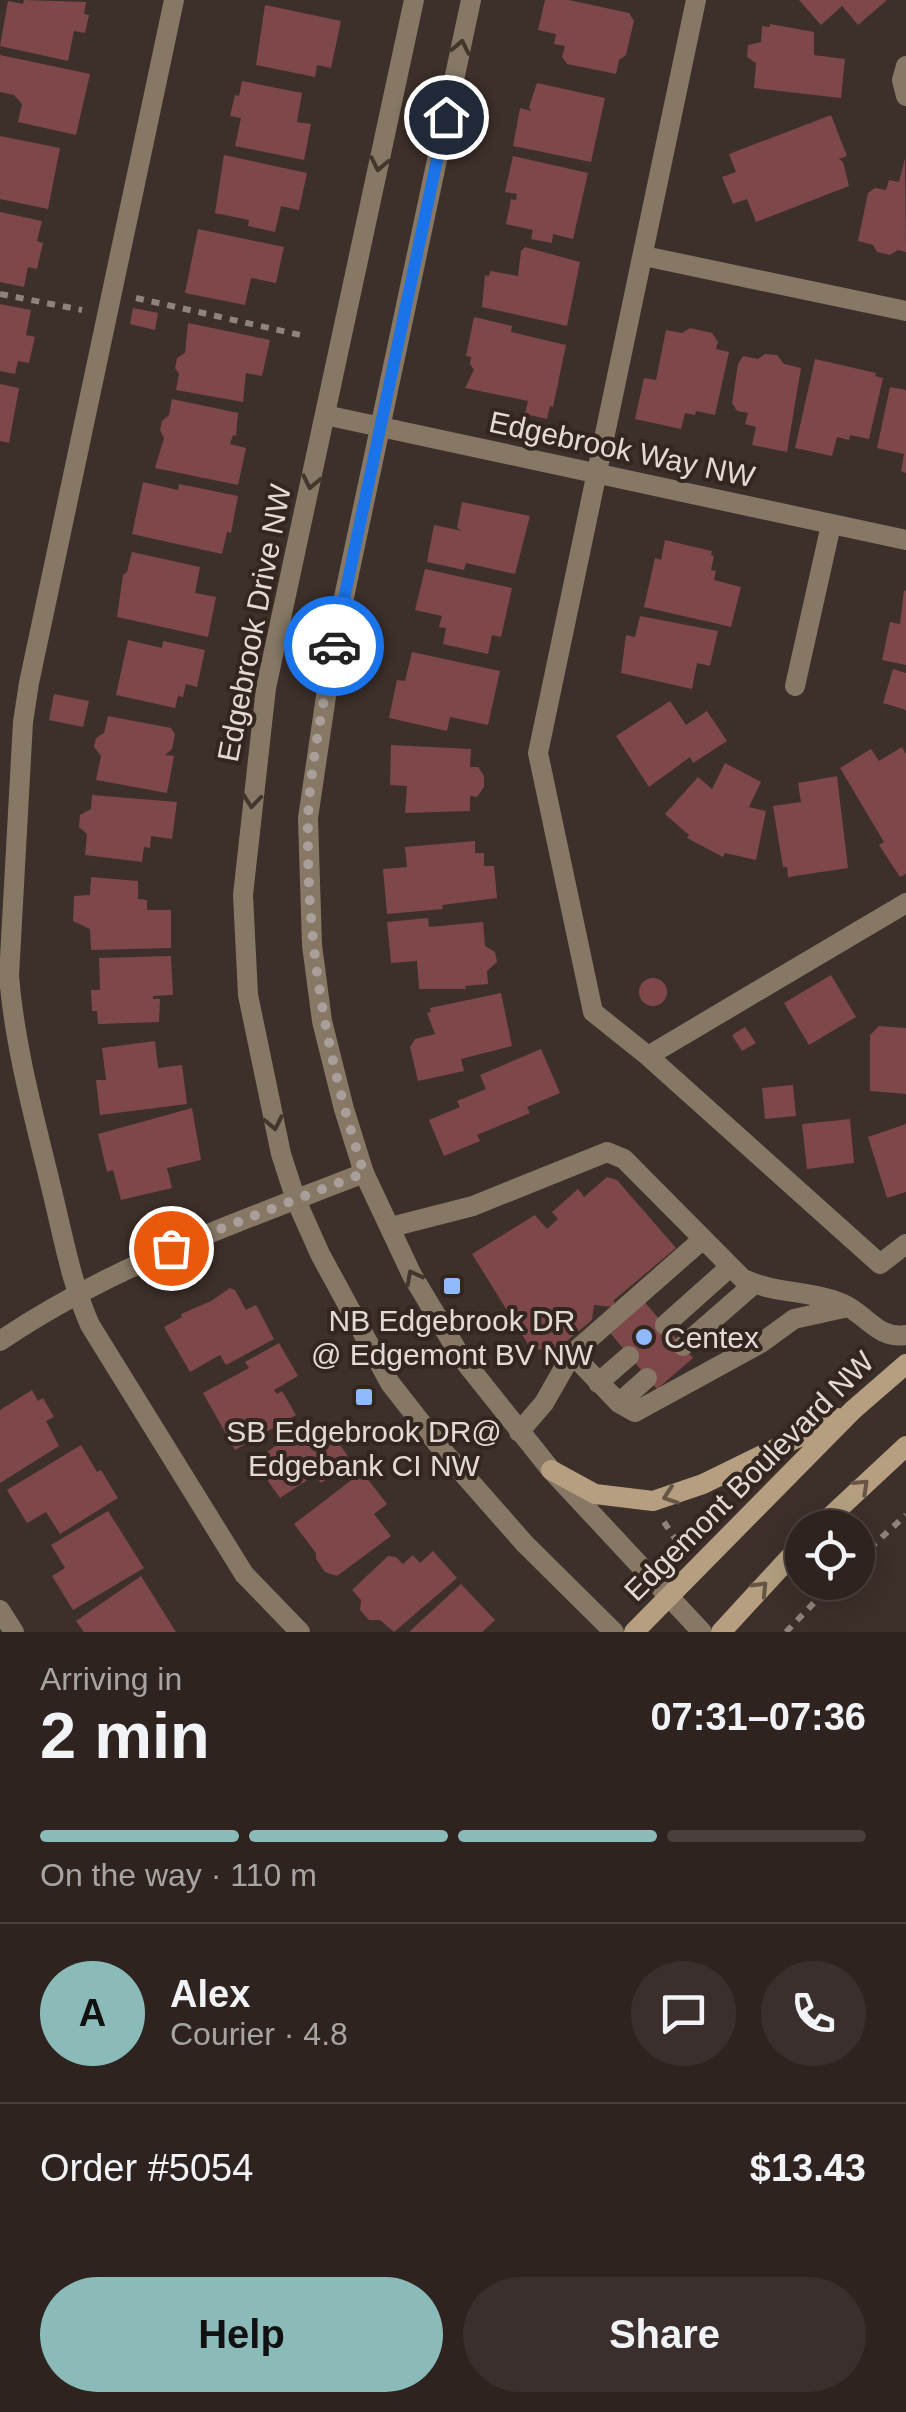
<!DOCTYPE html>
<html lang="en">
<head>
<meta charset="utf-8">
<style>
  :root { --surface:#2e231f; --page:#3a2f2c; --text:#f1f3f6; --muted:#a7a4a4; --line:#49403d; --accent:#8bbbb9 }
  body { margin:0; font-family:Arial,sans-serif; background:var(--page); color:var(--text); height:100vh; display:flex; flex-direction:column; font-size:38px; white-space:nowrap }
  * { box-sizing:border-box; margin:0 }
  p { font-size:32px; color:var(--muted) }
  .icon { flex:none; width:55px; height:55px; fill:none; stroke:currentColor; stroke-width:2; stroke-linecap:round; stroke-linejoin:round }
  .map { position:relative; height:1632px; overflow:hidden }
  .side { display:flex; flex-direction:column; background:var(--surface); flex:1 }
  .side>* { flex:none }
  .tools { position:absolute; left:785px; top:1510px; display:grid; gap:20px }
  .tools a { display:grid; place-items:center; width:90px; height:90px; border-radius:50%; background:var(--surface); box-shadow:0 10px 40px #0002,0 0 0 2px var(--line); font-size:50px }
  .pin { position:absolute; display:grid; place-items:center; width:85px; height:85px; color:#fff; margin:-42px; border:5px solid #fff; border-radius:50%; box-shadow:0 2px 10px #0007 }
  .courier { position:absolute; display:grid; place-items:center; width:100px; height:100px; margin:-50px; border:8px solid #1a73e8; border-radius:50%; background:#fff; color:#222; box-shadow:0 2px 12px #0007 }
  .overview em { font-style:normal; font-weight:700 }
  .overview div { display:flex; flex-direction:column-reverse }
  .overview { display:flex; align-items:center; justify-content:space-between; height:170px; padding:0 40px }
  h1 { font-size:65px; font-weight:700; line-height:75px }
  .bar { display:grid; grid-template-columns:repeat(4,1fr); gap:15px 10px; align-content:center; height:120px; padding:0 40px }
  .bar i { height:12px; border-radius:8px; background:var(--line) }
  .bar .on { background:var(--accent) }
  .bar p { grid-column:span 4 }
  .line { display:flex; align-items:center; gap:25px; padding:0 40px; border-top:2px solid var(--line) }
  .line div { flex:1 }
  .round { display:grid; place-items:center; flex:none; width:105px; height:105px; border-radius:52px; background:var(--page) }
  .cta { display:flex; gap:20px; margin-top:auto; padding:20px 40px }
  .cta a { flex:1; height:115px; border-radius:60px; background:var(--accent); color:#111; font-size:40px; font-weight:700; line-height:115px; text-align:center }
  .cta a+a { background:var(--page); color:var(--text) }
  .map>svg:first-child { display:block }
  .building { fill:#7e484b }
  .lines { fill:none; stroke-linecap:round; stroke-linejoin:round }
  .path { stroke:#8f837e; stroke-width:6; stroke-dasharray:8 8; stroke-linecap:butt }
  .service { stroke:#867865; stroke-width:20 }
  .minor { stroke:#867865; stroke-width:20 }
  .tertiary { stroke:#867865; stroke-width:20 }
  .secondary { stroke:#b59f80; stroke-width:20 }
  .oneway { stroke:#44362d }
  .oneway2 { stroke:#675646 }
  .done { stroke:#a99e99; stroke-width:10; stroke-dasharray:0 18 }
  .route { stroke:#1a73e8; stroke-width:12 }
  .poi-dot { fill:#8fb8fd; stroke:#33261f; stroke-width:4 }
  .labels { text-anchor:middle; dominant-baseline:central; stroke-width:8; stroke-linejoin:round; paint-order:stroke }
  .street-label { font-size:30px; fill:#e3dad5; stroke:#33261f }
  .poi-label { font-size:30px; fill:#e3dad5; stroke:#33261f }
</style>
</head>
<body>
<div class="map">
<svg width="906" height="1632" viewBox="0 0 906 1632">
  <rect width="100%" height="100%" fill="#3d2f29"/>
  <path class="building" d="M24,0L86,2L84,14L89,15L85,33L74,31L68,61L0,46L8,1L23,4Z
    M545,0H569L629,13L634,21L626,55L619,60L616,74L567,64L562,57L565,46L554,44L556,34L538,30Z
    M799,0H887L858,25L842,6L821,25Z
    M265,5L341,21L331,68L317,65L315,77L256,65Z
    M770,24L814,32V55L845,59L841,98L754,88L756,63L747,57L748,45L761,42L762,26L770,27Z
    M0,55L90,74L76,135L18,122L22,104L14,95L0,92Z
    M242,81L302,93L297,122L311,124L304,160L235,146L241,118L230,116L235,95L239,96Z
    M537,83L605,98L591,162L513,146L520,108L531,111L529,107Z
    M831,115L847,156L839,159L843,162L849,186L756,222L747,199L733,204L722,177L736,172L729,154Z
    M0,136L60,148L48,209L0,199Z
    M224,155L307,173L299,210L281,206L275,232L248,226L249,220L215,213Z
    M513,156L588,173L573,239L553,234L552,243L531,239L533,230L506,224L511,199L516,200L517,194L505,192Z
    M905,158L906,252L898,250L890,255L877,252L873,245L858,241L868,193L875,188L886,190L889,180L899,182Z
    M0,212L42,221L37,241L43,243L37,269L28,267L24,287L0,282Z
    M198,229L284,247L276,283L251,278L245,305L185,293Z
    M525,247L580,262L567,326L482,307L485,275L489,276L490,271L518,276L521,251Z
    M0,304L31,310L26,335L35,337L29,363L18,361L15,374L0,371Z
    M133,308L158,313L155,330L130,324Z
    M474,317L512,326L511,332L566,345L553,407L550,406L547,419L525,414L528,401L465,388L474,370L470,364L471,357L466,356Z
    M188,323L270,340L262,376L246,373L243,402L176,390L179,374L175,368L177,358L185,353Z
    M690,328L712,333L718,342L716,349L729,352L715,415L696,411L695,415L685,413L681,429L635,419L644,378L656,380L666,330L682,333Z
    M765,354L777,355L784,364L801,368L787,452L752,445L756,427L745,424L748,413L737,411L732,403L738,364L743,356L758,359Z
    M815,359L876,373L875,376L883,378L869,439L850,435L849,440L837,437L832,456L795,448Z
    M0,384L19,388L9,443L0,441Z
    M890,387L906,390V473L901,471L904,454L877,448Z
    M172,399L238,413L236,436L233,435L230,444L246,448L238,485L155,468L164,438L160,430L162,421L169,415Z
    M143,482L178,490L179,484L238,496L231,533L227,532L222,554L132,534Z
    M462,502L530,516L515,574L466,563L464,570L427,562L434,525L462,531L457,528Z
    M665,540L712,551L711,555L714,556L711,570L716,571L714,580L741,587L731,627L644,607L655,558L661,560Z
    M132,552L200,567L195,593L216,597L208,637L117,617L123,575L127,572Z
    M425,569L512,588L501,637L492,635L488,654L443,644L446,628L439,627L442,616L415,610Z
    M904,590L906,591V665L882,660L890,622L900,624Z
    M640,616L718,631L710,666L697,663L692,689L621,673L626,635L635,637Z
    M128,640L162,648L163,641L205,650L197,687L186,684L183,697L178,696L175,708L116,695Z
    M412,652L500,671L488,725L450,717L447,731L389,718L397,680L405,681Z
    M893,669L906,673V710L883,703Z
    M54,694L89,701L83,727L49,720Z
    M670,701L686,725L707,711L727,741L693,763L690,757L649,787L616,736Z
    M108,716L171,728L175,734L172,749L165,755L174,756L167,793L96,780L101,756L94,747L96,738L104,733Z
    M391,745L471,749L470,767H478L484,776V787L477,797L470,796V811L405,813L407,786L390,785Z
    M902,747L906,754V874L900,877L879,845L884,842L840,768L871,749L879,761Z
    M725,763L761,782L749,807L766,811L756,860L725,853L723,857L687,838L689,835L665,814L698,777L712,789Z
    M837,776L848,868L788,877L787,867H783L773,806L801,802L798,783Z
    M92,795L177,802L172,839L151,836L150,848L144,847L142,862L85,855L87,834L79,827L80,815L91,809Z
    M475,841V853H484V866H494L497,898L442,905L443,909L387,914L383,869L407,867L405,847Z
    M91,877L138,881V899L147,900V910H171V948L91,950L90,929L73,921L74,896L90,895Z
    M428,918L429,927L483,922L485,946L495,952L497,962L487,971L488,984L465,986L466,989H419L417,961L391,963L387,922Z
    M171,956L173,995L153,996V999H160L159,1022L98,1024L97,1011H92L91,990H100L99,958Z
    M831,975L856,1017L809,1045L784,1003Z
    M639 992a14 14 0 1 1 28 0a14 14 0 1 1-28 0Z
    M501,993L512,1046L461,1059L464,1071L418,1081L410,1047L415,1039L435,1034L427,1013L431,1012L430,1008Z
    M879,1026L906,1028V1094L870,1091V1035Z
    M745,1027L756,1043L742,1051L732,1035Z
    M155,1041L158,1068L182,1065L187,1104L100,1115L96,1080H106L102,1048Z
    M541,1049L560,1093L527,1107L530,1113L477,1135L480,1141L444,1156L429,1120L460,1107L457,1101L486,1089L480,1075Z
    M793,1085L796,1116L765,1119L762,1088Z
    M192,1108L201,1160L167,1168L172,1188L121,1200L113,1170L107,1172L98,1134Z
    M850,1119L854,1163L807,1169L802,1124Z
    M906,1124V1192L887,1198L868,1137Z
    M607,1177L617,1180L676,1248L614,1300V1307L594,1305L592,1320L556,1350L531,1349L472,1254L535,1215L547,1229L558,1219L552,1212L578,1189L584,1197Z
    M230,1288L235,1290L246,1310L256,1305L274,1339L226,1365L220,1355L190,1372L164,1327L182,1317L181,1314L211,1301Z
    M642,1299L693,1358L657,1389L606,1328Z
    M279,1343L298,1376L274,1390L277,1394L282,1391L296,1415L235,1450L203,1393L249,1368L245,1362Z
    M32,1390L38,1401L43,1398L54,1417L46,1421L59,1446L0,1483V1410Z
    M305,1425L318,1445L333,1435L352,1462L321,1483L315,1475L280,1498L254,1461Z
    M81,1445L97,1472L101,1470L118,1498L60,1534L46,1512L27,1523L7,1490Z
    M362,1472L387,1504L374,1514L391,1536L337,1576L325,1572L316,1559V1553L294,1524Z
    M108,1511L144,1568L73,1610L52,1576L65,1568L51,1545Z
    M433,1551L457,1578L394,1632L380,1620H369L360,1610L361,1600L352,1590L388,1556L396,1557L403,1564L413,1555L420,1563Z
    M141,1576L176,1632H84L76,1621Z
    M461,1584L495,1620L482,1632H409Z"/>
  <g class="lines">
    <path class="path" d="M0,294L82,310
      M136,298L305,336
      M664,1522L678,1543
      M858,1559L906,1515
      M786,1632L834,1582"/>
    <path class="service" d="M174,0L29,683L23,722L9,976C15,1049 35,1120 52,1191C63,1236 71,1282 90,1325L244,1574L300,1632
      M696,0L538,753L593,1012L648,1056L880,1264L906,1244
      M644,256L906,311
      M648,1056L906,903
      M391,1227L473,1206L607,1152L624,1159L742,1278C772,1294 811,1290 843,1304C866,1314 878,1340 906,1335
      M665,1325L730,1267
      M683,1346L754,1284
      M572,1354L619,1403L635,1412L761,1343L794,1319L848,1307
      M598,1383L629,1356
      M619,1403L647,1378
      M519,1432L544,1403L572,1354L703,1239"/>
    <path class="minor" d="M906,66L902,80L906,96
      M325,415L906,540
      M795,686L831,525
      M0,1341C112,1265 239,1222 364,1173
      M0,1610L14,1632"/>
    <path class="tertiary" d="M414,0L266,688L243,895L248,995L281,1154L296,1200L320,1254L390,1383L444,1452L525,1544L614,1632
      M471,0L333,649L308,818L312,945L322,1021L344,1109L364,1173L412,1275L461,1357L551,1470L702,1632"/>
    <path class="secondary" d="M551,1470L595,1494L653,1501L703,1484L838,1418
      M818,1528L906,1446
      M634,1632L853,1410L906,1364
      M721,1632L802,1544"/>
  </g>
  <defs><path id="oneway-chevron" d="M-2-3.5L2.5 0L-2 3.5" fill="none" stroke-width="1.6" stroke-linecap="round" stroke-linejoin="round" transform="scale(2.5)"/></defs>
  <g class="oneway">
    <use href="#oneway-chevron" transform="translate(461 47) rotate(-78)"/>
    <use href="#oneway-chevron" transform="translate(379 164) rotate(102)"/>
    <use href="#oneway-chevron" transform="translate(311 482) rotate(102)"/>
    <use href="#oneway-chevron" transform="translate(252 801) rotate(96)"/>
    <use href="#oneway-chevron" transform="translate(274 1123) rotate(78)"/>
    <use href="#oneway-chevron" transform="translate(413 1277) rotate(-118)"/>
  </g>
  <g class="oneway2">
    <use href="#oneway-chevron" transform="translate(862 1486) rotate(-43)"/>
    <use href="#oneway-chevron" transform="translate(670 1496) rotate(161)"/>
    <use href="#oneway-chevron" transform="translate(761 1588) rotate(-46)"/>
  </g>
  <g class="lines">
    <path class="done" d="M171,1248L364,1173C326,1056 306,944 308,820C310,765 324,701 334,646"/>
    <path class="route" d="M334,646L446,117"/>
  </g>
  <g class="poi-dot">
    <rect x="442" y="1276" width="20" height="20" rx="5"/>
    <circle cx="644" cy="1337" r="10"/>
    <rect x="354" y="1387" width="20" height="20" rx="5"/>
  </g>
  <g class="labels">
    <g class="street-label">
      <text transform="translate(622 449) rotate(12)">Edgebrook Way NW</text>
      <text transform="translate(254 623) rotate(-79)">Edgebrook Drive NW</text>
      <text transform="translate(749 1476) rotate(-45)">Edgemont Boulevard NW</text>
    </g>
    <g class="poi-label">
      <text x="452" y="1320">NB Edgebrook DR<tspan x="452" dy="34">@ Edgemont BV NW</tspan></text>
      <text x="664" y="1337" text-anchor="start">Centex</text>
      <text x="364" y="1431">SB Edgebrook DR@<tspan x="364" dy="34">Edgebank CI NW</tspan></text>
    </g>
  </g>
</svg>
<div class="tools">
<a><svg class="icon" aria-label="locate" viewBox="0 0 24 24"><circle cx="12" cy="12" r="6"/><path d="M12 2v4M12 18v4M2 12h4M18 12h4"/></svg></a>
</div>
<div class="pin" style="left:171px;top:1248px;background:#ea580c"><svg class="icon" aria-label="bag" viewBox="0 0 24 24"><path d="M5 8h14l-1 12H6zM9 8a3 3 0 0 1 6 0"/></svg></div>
<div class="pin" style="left:446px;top:117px;background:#1f2937"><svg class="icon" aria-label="home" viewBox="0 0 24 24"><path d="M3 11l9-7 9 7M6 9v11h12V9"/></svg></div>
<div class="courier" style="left:334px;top:646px"><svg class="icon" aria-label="car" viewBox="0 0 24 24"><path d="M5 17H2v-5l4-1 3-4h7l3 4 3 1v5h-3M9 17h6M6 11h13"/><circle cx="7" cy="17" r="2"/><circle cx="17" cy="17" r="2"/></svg></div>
</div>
<section class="side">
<div class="overview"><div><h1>2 min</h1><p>Arriving in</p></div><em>07:31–07:36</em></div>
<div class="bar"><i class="on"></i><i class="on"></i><i class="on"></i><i></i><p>On the way · 110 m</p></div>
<div class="line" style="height:180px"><b class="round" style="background:var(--accent);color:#111">A</b><div><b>Alex</b><p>Courier · 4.8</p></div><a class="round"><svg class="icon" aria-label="chat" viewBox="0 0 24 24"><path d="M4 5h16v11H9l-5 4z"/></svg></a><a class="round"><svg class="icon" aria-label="phone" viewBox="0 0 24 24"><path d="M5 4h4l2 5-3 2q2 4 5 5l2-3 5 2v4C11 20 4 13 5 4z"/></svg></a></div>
<div class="line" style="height:130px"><div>Order #5054</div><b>$13.43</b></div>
<div class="cta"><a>Help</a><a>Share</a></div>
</section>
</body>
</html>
